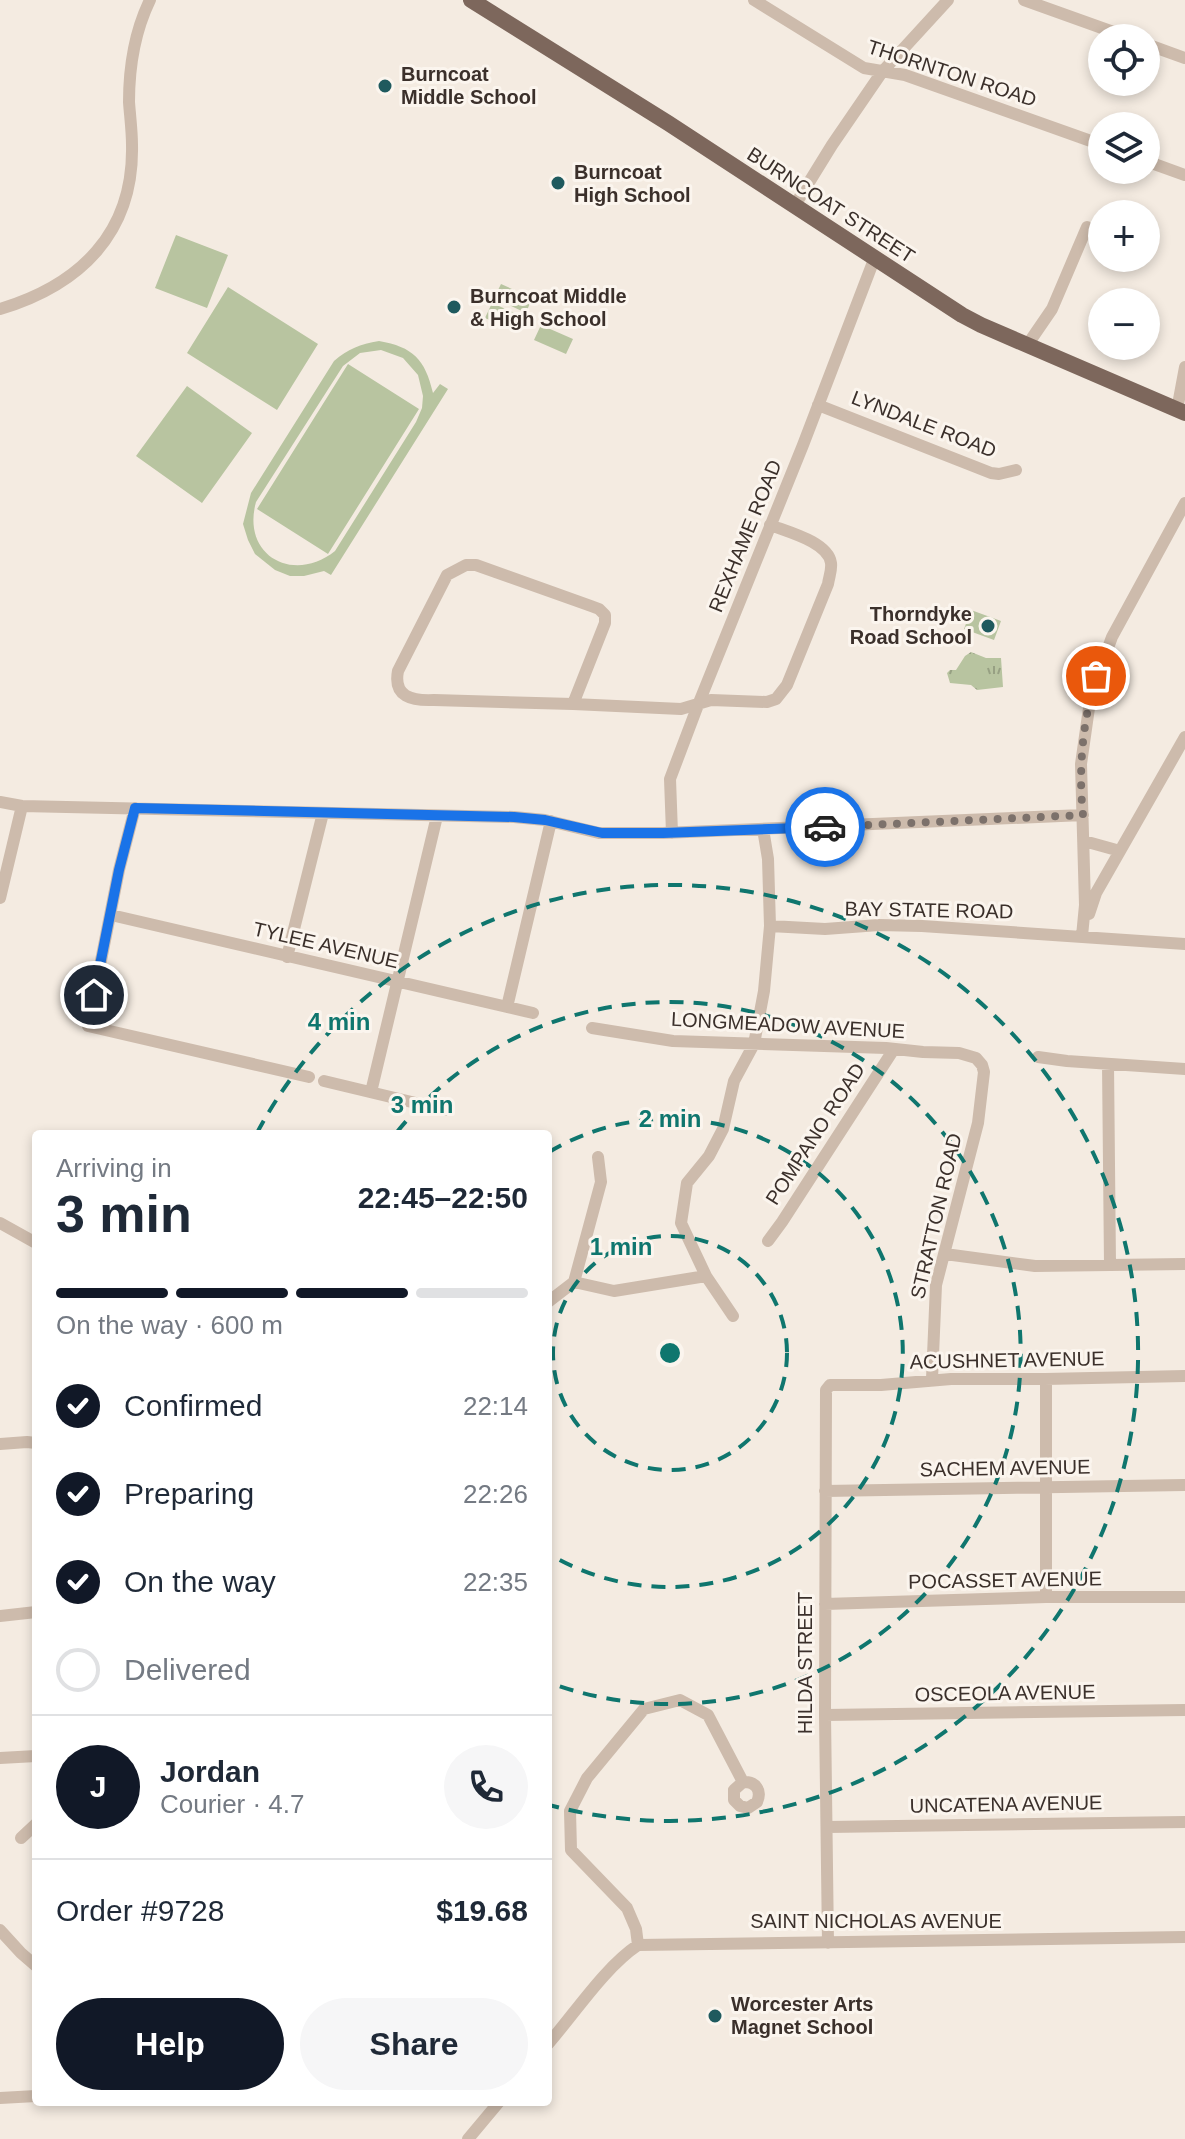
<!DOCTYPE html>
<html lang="en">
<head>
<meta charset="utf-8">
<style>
  :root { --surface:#fff; --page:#f6f6f7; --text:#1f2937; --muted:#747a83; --line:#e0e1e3; --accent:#111827 }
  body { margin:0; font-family:Arial,sans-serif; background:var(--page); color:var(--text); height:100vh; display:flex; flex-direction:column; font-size:30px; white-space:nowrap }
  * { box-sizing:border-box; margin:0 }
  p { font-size:26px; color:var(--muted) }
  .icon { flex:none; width:44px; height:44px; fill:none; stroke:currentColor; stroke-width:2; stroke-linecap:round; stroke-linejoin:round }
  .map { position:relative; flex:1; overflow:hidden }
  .panel { position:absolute; left:32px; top:1130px; width:520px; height:976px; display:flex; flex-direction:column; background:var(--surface); border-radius:8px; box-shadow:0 4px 12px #0003 }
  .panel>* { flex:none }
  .tools { position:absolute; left:1088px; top:24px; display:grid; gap:16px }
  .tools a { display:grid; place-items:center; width:72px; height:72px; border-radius:50%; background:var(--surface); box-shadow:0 4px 12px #0003; font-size:40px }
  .pin { position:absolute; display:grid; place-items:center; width:68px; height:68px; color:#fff; margin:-34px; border:4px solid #fff; border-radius:50%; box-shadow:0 2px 8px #0007 }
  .courier { position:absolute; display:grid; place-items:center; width:80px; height:80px; margin:-40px; border:6px solid #1a73e8; border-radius:50%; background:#fff; color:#222; box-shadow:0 2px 10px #0007 }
  .headline em { font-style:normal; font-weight:800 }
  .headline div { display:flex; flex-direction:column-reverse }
  .headline { display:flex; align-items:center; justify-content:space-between; height:136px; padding:0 24px }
  h1 { font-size:52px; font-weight:800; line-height:60px }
  .bar { display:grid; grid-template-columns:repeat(4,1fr); gap:12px 8px; align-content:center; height:96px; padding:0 24px }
  .bar i { height:10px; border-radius:6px; background:var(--line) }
  .bar .current { background:var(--accent) }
  .bar p { grid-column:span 4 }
  .line { display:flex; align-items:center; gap:20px; padding:0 24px; border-top:2px solid var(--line) }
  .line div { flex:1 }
  .round { display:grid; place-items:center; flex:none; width:84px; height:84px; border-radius:42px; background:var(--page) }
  ol { padding:0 24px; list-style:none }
  li { display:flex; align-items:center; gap:24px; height:88px }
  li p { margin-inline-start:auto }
  li .icon { padding:8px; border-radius:50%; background:var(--accent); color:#fff; stroke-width:4 }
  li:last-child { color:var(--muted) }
  li i { width:44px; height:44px; border:4px solid var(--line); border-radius:50% }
  .primary-button { display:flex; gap:16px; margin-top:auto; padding:16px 24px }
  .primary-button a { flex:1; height:92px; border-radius:48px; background:var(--accent); color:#fff; font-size:32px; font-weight:800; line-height:92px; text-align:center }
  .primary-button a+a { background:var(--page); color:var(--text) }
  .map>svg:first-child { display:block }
  .park { fill:url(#park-tufts) }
  .garden { fill:#b8c4a0; fill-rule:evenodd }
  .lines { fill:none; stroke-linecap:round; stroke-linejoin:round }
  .minor { stroke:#cdbbac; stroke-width:12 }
  .major { stroke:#7d675c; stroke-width:16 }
  .done { stroke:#7c716b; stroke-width:8; stroke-dasharray:0 14.4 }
  .route { stroke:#1a73e8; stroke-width:10 }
  .ring { fill:none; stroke:#0f766e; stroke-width:4; stroke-dasharray:14 10 }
  .poi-dot { fill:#1f5a5e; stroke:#fbf5ee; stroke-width:3 }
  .labels { text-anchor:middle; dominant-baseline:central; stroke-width:6; stroke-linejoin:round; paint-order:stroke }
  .street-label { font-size:20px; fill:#3b302b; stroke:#fbf5ee }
  .poi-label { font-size:20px; font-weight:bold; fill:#3b302b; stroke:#fbf5ee; text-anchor:start }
  .centre { fill:#0f766e; stroke:#fbf5ee; stroke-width:4 }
  .ring-label { font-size:24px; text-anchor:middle; font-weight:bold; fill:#0f766e; stroke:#fbf5ee; stroke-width:6; stroke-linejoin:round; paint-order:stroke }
</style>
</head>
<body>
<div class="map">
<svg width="1185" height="2139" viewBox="0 0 1185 2139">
  <defs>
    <pattern id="park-tufts" width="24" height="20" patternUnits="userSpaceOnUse" patternTransform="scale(2)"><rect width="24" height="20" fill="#b8c4a0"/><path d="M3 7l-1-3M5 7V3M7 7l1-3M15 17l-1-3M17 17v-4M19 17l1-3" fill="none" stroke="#97a083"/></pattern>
  </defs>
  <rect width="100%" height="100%" fill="#f4ebe1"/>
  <path class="park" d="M971,652L986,658H1001L1003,687L977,690L971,685L950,683L947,673L950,670H956L965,656Z"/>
  <path class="garden" d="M176,235L228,255L207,308L155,288Z
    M501,284L532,298L526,313L494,298Z
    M228,287L318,344L277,410L187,353Z
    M492,303L524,317L517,332L485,318Z
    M541,325L573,339L566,354L534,340Z
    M379,341C413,347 425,359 433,393L440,384L448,389L331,575L324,571L304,576H290L275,570L255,554L248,540L243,524L251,493L334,361C348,349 360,344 379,341ZM381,350L403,358L418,375L423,396L422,408L416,422L335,551C294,584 241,556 256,502L343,366L360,353Z
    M348,364L419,409L328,554L257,509Z
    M187,386L252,433L202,503L136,456Z
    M971,610L1001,621L994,640L964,629Z"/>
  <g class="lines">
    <path class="minor" d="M754,0L864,68L905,75L1102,145
      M1024,0L1130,38
      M1146,44L1185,58
      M1146,161L1185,175
      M795,205L832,145L882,72L948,0
      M0,309C80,285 134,233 132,145C132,131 130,116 129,102C129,67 135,31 150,0
      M1028,344L1052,309L1087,227
      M818,405L991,473L999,474L1016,470
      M1177,410L1185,367
      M573,704L605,623V615L599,609L591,606L476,565H466L447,575L398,671C393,697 412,701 434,700L573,704L681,709L711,700L767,702L776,699L787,685L828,584C829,577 832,570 831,563C828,542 788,532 770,525
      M0,802L22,806L514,817L545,820L599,833H663L1083,815
      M135,808L119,870L88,1026L309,1077
      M763,829L768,859L770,926L825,929L879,925L922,926L1185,944
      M672,833L670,779L698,705L803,445L875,257
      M1084,841L1120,851
      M0,898L22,806
      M1089,914L1096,893L1185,737
      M111,915L533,1013
      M1082,936L1085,905L1081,764L1091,694L1112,637L1185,503
      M287,957L323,813
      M507,1007L551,821
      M592,1028L673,1041L886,1048L923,1052L959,1053L976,1058L982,1065L984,1072L978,1123L936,1285L932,1379
      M1038,1057L1067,1061L1185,1069
      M1108,1064L1110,1265
      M324,1081L445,1110
      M371,1092L437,816
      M0,1223L36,1243
      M768,1241L782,1222L894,1049
      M945,1254L1035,1266L1185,1264
      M574,1282L601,1182L598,1157
      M548,1302L574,1282L614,1291L706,1276
      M733,1316L706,1276L681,1223L687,1183L709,1156L723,1129L734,1081L754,1044L764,991L770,926
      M1046,1379V1597
      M0,1444L27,1442L36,1443
      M825,1491L1185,1485
      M825,1604L1046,1597H1185
      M0,1616L36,1612
      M825,1715L1185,1710
      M0,1758L36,1756
      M828,1827L1185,1822
      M21,1838L36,1824
      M0,1930L21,1953L36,1966
      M828,1943L825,1715L826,1390L830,1385H881L951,1379H1045L1185,1376
      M638,1945L636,1929L627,1908L571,1850L570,1811L587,1778L644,1709L680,1700L708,1715L743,1782C756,1781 762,1791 757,1802L748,1808L740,1806L734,1800V1790L743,1782
      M548,2044C575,2013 605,1967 638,1945L1185,1937
      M0,2098L36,2096
      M468,2139L499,2102"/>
    <path class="major" d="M471,0L668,123L962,315L981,325L1185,413"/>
  </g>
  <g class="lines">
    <path class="done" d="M825,827L1083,815C1078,769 1083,720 1096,676"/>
    <path class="route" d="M94,995L119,870L135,808L514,817L545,820L602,833H663L825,827"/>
  </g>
  <g class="ring">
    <circle cx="670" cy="1353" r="117"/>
    <path d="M549 1152A234 234 0 1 1 549 1554"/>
    <path d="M397 1132A351 351 0 1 1 550 1683"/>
    <path d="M257 1133A468 468 0 1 1 549 1805"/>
  </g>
  <g class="poi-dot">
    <circle cx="385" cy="86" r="8"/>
    <circle cx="558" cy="183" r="8"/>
    <circle cx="454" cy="307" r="8"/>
    <circle cx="988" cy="626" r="8"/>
    <circle cx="715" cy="2016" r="8"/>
  </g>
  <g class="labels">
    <g class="street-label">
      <text transform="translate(952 73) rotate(18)">THORNTON ROAD</text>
      <text transform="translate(831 205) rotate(33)">BURNCOAT STREET</text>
      <text transform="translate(924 424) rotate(21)">LYNDALE ROAD</text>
      <text transform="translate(745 536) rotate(-68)">REXHAME ROAD</text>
      <text transform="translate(929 910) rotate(1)">BAY STATE ROAD</text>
      <text transform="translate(326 945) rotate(13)">TYLEE AVENUE</text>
      <text transform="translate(788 1025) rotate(3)">LONGMEADOW AVENUE</text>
      <text transform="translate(815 1134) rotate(-57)">POMPANO ROAD</text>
      <text transform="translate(936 1216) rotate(-77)">STRATTON ROAD</text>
      <text transform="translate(1007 1360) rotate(-1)">ACUSHNET AVENUE</text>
      <text transform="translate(1005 1468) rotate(-1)">SACHEM AVENUE</text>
      <text transform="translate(1005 1580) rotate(-1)">POCASSET AVENUE</text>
      <text transform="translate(805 1663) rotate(-90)">HILDA STREET</text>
      <text transform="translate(1005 1693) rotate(-1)">OSCEOLA AVENUE</text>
      <text transform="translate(1006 1804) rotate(-1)">UNCATENA AVENUE</text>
      <text x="876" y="1921">SAINT NICHOLAS AVENUE</text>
    </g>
    <g class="poi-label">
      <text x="401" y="74">Burncoat<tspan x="401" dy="23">Middle School</tspan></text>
      <text x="574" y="172">Burncoat<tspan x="574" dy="23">High School</tspan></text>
      <text x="470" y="296">Burncoat Middle<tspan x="470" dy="23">&amp; High School</tspan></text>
      <text x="972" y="614" text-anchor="end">Thorndyke<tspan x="972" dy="23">Road School</tspan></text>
      <text x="731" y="2004">Worcester Arts<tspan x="731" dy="23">Magnet School</tspan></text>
    </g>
  </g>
  <circle cx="670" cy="1353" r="12" class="centre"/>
  <g class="ring-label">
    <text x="339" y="1030">4 min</text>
    <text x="422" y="1113">3 min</text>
    <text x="670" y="1127">2 min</text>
    <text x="621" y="1255">1 min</text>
  </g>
</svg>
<div class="tools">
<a><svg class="icon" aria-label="locate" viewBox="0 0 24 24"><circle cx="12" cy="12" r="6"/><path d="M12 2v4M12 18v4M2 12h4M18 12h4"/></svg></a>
<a><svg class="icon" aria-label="layers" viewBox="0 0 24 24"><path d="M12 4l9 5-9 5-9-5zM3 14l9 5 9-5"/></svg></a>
<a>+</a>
<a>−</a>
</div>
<div class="pin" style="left:1096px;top:676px;background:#ea580c"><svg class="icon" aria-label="bag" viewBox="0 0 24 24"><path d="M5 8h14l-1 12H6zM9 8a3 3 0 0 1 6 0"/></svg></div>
<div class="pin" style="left:94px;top:995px;background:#1f2937"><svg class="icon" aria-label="home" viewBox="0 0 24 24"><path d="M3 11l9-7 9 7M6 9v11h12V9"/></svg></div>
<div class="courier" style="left:825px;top:827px"><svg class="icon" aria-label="car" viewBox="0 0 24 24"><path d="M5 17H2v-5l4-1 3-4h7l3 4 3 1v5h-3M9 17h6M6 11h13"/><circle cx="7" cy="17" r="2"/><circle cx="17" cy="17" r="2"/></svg></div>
<section class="panel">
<div class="headline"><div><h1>3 min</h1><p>Arriving in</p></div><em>22:45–22:50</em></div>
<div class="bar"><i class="current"></i><i class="current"></i><i class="current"></i><i></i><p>On the way · 600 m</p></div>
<ol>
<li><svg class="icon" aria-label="check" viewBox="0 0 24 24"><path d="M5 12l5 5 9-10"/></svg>Confirmed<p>22:14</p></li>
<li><svg class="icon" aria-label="check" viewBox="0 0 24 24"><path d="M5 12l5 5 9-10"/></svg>Preparing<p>22:26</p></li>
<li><svg class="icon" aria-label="check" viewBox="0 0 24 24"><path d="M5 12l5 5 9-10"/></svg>On the way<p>22:35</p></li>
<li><i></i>Delivered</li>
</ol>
<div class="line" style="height:144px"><b class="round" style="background:var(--accent);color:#fff">J</b><div><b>Jordan</b><p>Courier · 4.7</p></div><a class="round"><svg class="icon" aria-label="phone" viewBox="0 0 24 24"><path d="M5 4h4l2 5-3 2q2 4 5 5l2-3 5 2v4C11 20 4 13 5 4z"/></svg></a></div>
<div class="line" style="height:104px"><div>Order #9728</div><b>$19.68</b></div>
<div class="primary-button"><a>Help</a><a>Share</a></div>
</section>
</div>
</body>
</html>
